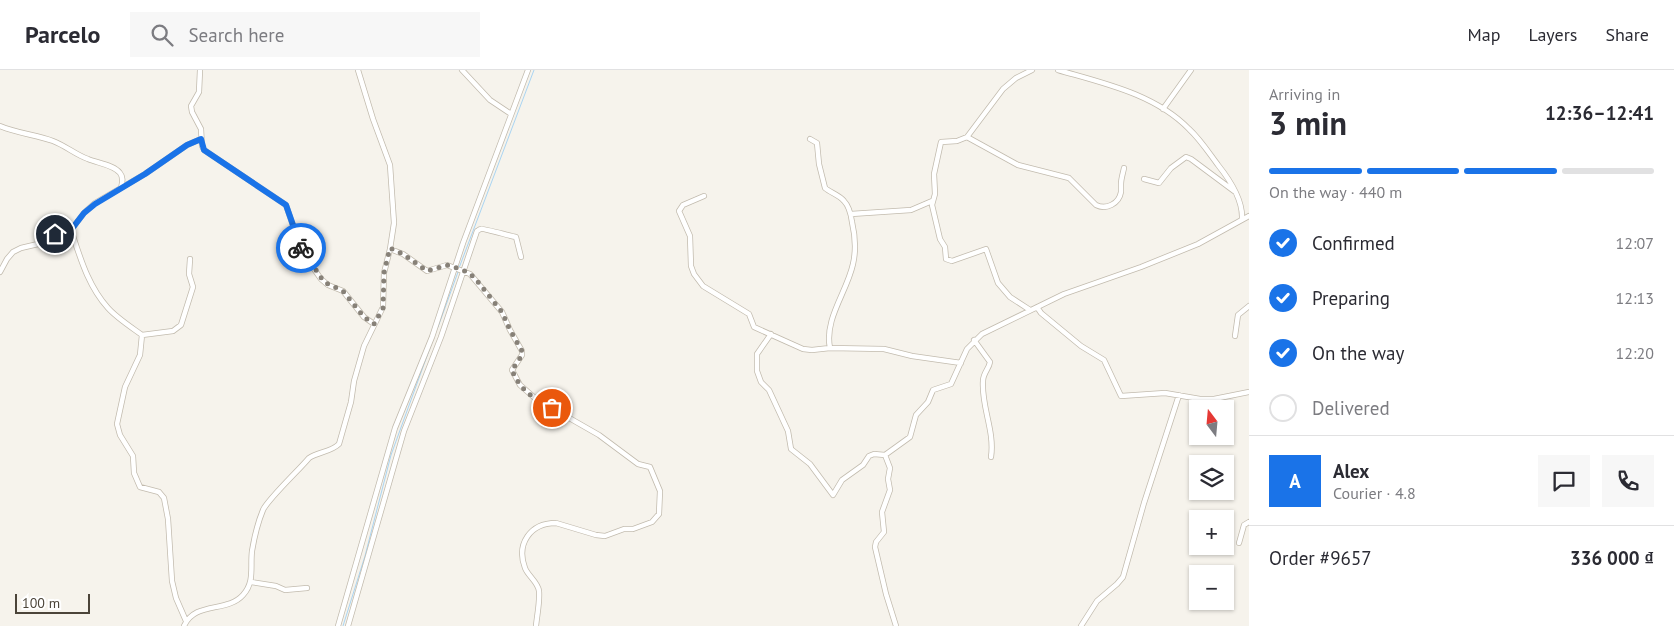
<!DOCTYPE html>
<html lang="en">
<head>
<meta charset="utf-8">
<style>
  :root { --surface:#fff; --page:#f7f7f7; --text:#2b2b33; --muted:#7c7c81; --line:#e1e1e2; --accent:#1a73e8 }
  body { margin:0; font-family:"PT Sans",sans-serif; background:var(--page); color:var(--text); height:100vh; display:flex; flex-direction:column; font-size:19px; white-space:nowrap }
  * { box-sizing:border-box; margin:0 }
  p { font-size:16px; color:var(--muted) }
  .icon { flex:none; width:28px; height:28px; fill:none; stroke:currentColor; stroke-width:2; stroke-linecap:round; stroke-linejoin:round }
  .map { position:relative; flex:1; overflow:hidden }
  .side { display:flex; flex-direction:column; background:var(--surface); width:425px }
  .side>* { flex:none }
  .needle { width:32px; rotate:344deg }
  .controls { position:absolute; left:1189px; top:330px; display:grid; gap:10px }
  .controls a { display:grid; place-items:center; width:45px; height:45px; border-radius:0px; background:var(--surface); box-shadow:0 1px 4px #0004; font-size:25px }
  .scale { position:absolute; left:15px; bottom:12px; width:75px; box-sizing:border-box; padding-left:5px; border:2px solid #4b4439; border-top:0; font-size:14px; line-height:18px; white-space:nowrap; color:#4b4439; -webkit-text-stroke:4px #fff; paint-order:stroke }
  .pin { position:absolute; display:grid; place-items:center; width:42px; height:42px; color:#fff; margin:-21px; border:2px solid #fff; border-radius:50%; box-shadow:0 1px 5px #0007 }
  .courier { position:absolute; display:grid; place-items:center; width:50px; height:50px; margin:-25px; border:4px solid #1a73e8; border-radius:50%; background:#fff; color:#222; box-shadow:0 1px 6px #0007 }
  .head em { font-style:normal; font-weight:700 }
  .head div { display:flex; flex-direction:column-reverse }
  .head { display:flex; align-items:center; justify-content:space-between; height:85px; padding:0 20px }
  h1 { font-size:32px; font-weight:700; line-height:38px }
  .bar { display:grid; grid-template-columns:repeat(4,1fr); gap:8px 5px; align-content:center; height:60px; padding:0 20px }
  .bar i { height:6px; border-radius:4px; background:var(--line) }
  .bar .current { background:var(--accent) }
  .bar p { grid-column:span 4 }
  .line { display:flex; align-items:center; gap:12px; padding:0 20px; border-top:1px solid var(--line) }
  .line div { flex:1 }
  .round { display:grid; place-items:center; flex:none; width:52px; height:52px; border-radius:0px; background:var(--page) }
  ol { padding:0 20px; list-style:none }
  li { display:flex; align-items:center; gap:15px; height:55px }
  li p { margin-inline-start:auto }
  li .icon { padding:5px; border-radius:50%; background:var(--accent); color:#fff; stroke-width:4 }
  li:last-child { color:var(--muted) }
  li i { width:28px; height:28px; border:2px solid var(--line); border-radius:50% }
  header { display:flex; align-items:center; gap:30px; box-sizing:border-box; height:70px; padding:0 25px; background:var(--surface); border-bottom:1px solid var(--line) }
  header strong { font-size:24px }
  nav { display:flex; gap:28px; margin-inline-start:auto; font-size:18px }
  .search { width:350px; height:45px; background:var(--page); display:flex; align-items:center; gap:12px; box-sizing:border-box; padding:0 18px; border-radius:0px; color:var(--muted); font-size:19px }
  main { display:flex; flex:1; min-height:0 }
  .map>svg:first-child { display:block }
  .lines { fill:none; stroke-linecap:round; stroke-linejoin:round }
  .stream { stroke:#a9d4f2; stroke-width:1 }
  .minor-casing { stroke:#c2bbae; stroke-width:6 }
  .minor { stroke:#fff; stroke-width:4.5 }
  .done { stroke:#878178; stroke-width:5; stroke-dasharray:0 9 }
  .route { stroke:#1a73e8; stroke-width:6 }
</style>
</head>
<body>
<header>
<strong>Parcelo</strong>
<div class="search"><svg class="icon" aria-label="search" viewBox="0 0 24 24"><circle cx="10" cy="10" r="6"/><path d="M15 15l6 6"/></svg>Search here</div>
<nav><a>Map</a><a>Layers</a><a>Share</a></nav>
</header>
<main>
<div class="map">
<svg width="1249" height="556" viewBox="0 0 1249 556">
  <rect width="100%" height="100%" fill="#f6f3ec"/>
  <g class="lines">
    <path class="stream" d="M459,198L534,0
      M438,257L458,202
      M343,556L365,486L391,385L431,275"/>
    <g class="minor-casing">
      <path id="minor" d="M200,0L199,22L191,36L192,42L201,59L202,76L204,80L286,135L302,182L321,209L328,215L343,221L364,247L374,254
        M462,0L490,30L511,44
        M1058,0C1103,13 1155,24 1189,59C1200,69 1209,83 1218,95C1230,110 1243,130 1242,149
        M1163,39L1191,0
        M0,56C17,63 36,65 53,71C66,76 76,85 88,89C97,93 114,95 120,103C124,108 122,113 121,118
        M967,67L1018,95L1069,108L1096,135C1106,140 1119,134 1121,122C1121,122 1121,115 1121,114C1121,109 1123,103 1124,98
        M810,69L817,73L819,94L825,118C831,123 839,125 844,131C849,136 851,145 852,152C855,165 856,181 853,194C847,222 824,249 830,278
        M1144,109L1159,113L1171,98L1186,87L1191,89L1234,121
        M704,126L683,135L679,141L690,166L691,196L694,204L703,216L749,244L754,257L803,279L812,280L830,278L884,279L912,286L961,293
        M851,144L911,140L932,131
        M71,160C80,187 88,216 108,238C117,248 131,257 142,265L173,261L181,255L193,217L189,204L190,189
        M390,179L403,184L427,201L447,195L470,204L502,242L510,260L522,281V285L512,300L520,315L536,329L599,365L638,394L650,397L660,421L659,444L652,452L633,459H624L605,466L596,465L556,453C530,453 516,474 525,498C528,506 538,512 539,521C540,532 537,545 536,556
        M0,202L7,189L13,182L21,178L38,174L55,164L71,160L84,143L95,133L145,104L187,75L201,69
        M1037,237L1041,243L1081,276L1104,290L1121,326L1165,323L1200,329H1214L1249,322
        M1030,240L1010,227L998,213L986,179L952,191L946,189L945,177L940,169L932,135L935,124L934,104L941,72L957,71L967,67L1003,19L1016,8L1032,0
        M771,264L757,284V301L761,312L769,320L788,361L791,379L810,394L833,425L842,410L863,395L869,386L874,384L885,385L910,367L916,345L928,332L933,320L951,314L967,279L982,264L1064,224L1141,197L1198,174L1249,146
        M142,265L140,285L125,317L117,354L120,365L133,386L134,403L140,417L159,422L164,428L168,449L172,511L176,528L186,551
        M1235,266L1238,245L1249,236
        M974,270L990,292C989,299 983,303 983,311C981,336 995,361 991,387
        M885,385L890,398L888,409L890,420L882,442L884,462L876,472L875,477L886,524L896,556
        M1239,473L1244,455L1249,452
        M251,512L276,516L285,520L307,518
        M184,556C195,531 227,543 243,525C255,512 250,497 252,481C254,469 258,452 263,440C268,429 299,400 309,388C318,382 331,382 339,374L351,332L354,311L364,276L383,237L384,203L390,179L394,153L390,95L373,49L358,0
        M338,556L395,358L432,267L463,173L528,0
        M348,556L404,361L441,267L477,161C478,161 479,159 481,159C483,158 510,166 516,167L521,187
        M1081,556L1097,531L1117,514L1123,507L1144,433L1179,325"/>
    </g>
    <use href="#minor" class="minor"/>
  </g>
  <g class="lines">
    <path class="done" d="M301,178L324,212L343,221L364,247L374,254L383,238L384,203L390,178L403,184L427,201L447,195L463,200L474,207L502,242L510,260L522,281V285L512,300C519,319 535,330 552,338"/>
    <path class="route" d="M55,164L71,160L84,143L95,134L145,104L187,75L201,69L204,80L286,135L301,178"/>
  </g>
</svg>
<div class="controls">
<a><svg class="needle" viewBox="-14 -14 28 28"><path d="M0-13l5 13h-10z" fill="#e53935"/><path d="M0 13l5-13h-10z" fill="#7c7c81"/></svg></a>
<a><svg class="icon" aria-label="layers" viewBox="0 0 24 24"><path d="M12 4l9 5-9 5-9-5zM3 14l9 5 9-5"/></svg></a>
<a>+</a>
<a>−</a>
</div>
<div class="scale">100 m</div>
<div class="pin" style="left:552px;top:338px;background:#ea580c"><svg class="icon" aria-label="bag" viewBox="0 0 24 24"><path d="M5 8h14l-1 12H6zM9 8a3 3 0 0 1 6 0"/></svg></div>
<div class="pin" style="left:55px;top:164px;background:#1f2937"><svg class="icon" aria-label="home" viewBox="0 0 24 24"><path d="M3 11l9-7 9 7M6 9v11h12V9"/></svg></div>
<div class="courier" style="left:301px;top:178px"><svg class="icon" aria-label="bike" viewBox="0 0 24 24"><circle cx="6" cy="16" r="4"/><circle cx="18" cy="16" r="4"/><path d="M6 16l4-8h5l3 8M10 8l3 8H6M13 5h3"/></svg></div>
</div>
<section class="side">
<div class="head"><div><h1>3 min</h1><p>Arriving in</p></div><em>12:36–12:41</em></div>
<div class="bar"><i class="current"></i><i class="current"></i><i class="current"></i><i></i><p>On the way · 440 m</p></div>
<ol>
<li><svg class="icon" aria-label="check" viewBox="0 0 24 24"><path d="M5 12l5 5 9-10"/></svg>Confirmed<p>12:07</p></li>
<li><svg class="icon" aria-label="check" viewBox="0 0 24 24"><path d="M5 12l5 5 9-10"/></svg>Preparing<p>12:13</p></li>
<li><svg class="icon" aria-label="check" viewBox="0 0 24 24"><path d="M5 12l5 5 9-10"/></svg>On the way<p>12:20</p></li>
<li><i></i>Delivered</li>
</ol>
<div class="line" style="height:90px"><b class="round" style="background:var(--accent);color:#fff">A</b><div><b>Alex</b><p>Courier · 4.8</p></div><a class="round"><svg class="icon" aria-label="chat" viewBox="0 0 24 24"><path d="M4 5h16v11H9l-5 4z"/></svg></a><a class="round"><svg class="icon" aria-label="phone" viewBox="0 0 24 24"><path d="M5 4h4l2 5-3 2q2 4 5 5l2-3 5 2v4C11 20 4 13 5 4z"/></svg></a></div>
<div class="line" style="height:65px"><div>Order #9657</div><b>336 000 ₫</b></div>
</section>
</main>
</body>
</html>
